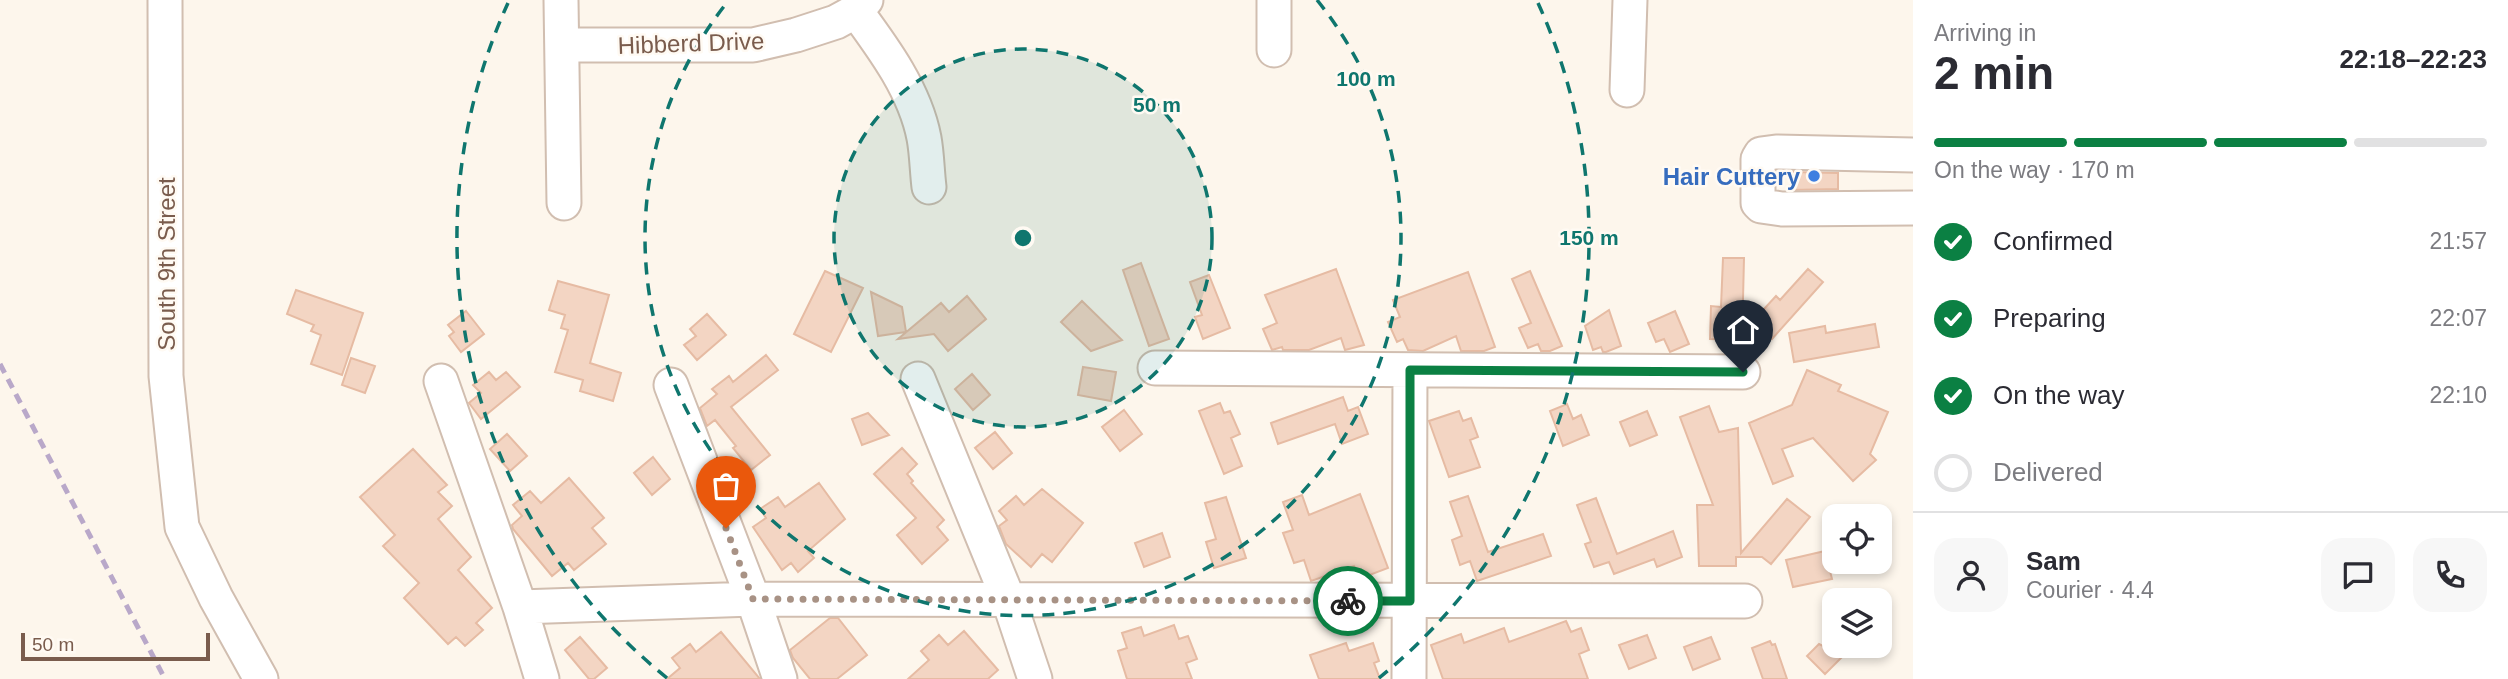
<!DOCTYPE html>
<html lang="en">
<head>
<meta charset="utf-8">
<style>
  :root { --surface:#fff; --page:#f7f7f7; --text:#2b2b33; --muted:#7c7c81; --line:#e1e1e2; --accent:#0b8043 }
  body { margin:0; font-family:Arial,sans-serif; background:var(--page); color:var(--text); height:100vh; display:flex; flex-direction:column; font-size:26px; white-space:nowrap }
  * { box-sizing:border-box; margin:0 }
  p { font-size:23px; color:var(--muted) }
  .icon { flex:none; width:38px; height:38px; fill:none; stroke:currentColor; stroke-width:2; stroke-linecap:round; stroke-linejoin:round }
  .map { position:relative; flex:1; overflow:hidden }
  .panel { display:flex; flex-direction:column; background:var(--surface); width:595px }
  .panel>* { flex:none }
  .fabs { position:absolute; left:1822px; top:504px; display:grid; gap:14px }
  .fabs a { display:grid; place-items:center; width:70px; height:70px; border-radius:14px; background:var(--surface); box-shadow:0 4px 10px #0003; font-size:35px }
  .scale { position:absolute; left:21px; bottom:18px; width:189px; box-sizing:border-box; padding-left:7px; border:4px solid #7a5c4d; border-top:0; font-size:19px; line-height:24px; white-space:nowrap; color:#7a5c4d; -webkit-text-stroke:5px #fffaf3; paint-order:stroke }
  .pin { position:absolute; display:grid; place-items:center; width:60px; height:60px; color:#fff; margin:-72px -30px; border-radius:50% 50% 50% 0; rotate:-45deg; box-shadow:0 0 7px #0007 }
  .pin .icon { rotate:45deg }
  .courier { position:absolute; display:grid; place-items:center; width:70px; height:70px; margin:-35px; border:5px solid #0b8043; border-radius:50%; background:#fff; color:#222; box-shadow:0 2px 9px #0007 }
  .summary em { font-style:normal; font-weight:700 }
  .summary div { display:flex; flex-direction:column-reverse }
  .summary { display:flex; align-items:center; justify-content:space-between; height:119px; padding:0 21px }
  h1 { font-size:46px; font-weight:700; line-height:52px }
  .bar { display:grid; grid-template-columns:repeat(4,1fr); gap:10px 7px; align-content:center; height:84px; padding:0 21px }
  .bar i { height:9px; border-radius:5px; background:var(--line) }
  .bar .on { background:var(--accent) }
  .bar p { grid-column:span 4 }
  .line { display:flex; align-items:center; gap:18px; padding:0 21px; border-top:2px solid var(--line) }
  .line div { flex:1 }
  .round { display:grid; place-items:center; flex:none; width:74px; height:74px; border-radius:21px; background:var(--page) }
  ol { padding:0 21px; list-style:none }
  li { display:flex; align-items:center; gap:21px; height:77px }
  li p { margin-inline-start:auto }
  li .icon { padding:7px; border-radius:50%; background:var(--accent); color:#fff; stroke-width:4 }
  li:last-child { color:var(--muted) }
  li i { width:38px; height:38px; border:4px solid var(--line); border-radius:50% }
  main { display:flex; flex:1; min-height:0 }
  .map>svg:first-child { display:block }
  .building { fill:#f3d5c3; stroke:#e6bba3; stroke-width:2 }
  .lines { fill:none; stroke-linecap:round; stroke-linejoin:round }
  .minor-casing { stroke:#d1beb0; stroke-width:37 }
  .minor { stroke:#fff; stroke-width:33 }
  .rail { stroke:#b9a8c9; stroke-width:5; stroke-dasharray:10 7; stroke-linecap:butt }
  .done { stroke:#a89285; stroke-width:7; stroke-dasharray:0 12.6 }
  .route { stroke:#0b8043; stroke-width:9 }
  .ring { fill:none; stroke:#0f766e; stroke-width:3.5; stroke-dasharray:12 9 }
  .shop-dot { fill:#3f7fe0; stroke:#fffaf3; stroke-width:2.5 }
  .labels { text-anchor:middle; dominant-baseline:central; stroke-width:5; stroke-linejoin:round; paint-order:stroke }
  .street-label { font-size:24px; fill:#7a5c4d; stroke:#fffaf3 }
  .shop-label { font-size:24px; font-weight:bold; fill:#366cbe; stroke:#fffaf3; text-anchor:end }
  .centre { fill:#0f766e; stroke:#fffaf3; stroke-width:3.5 }
  .ring-label { font-size:21px; text-anchor:middle; font-weight:bold; fill:#0f766e; stroke:#fffaf3; stroke-width:5; stroke-linejoin:round; paint-order:stroke }
</style>
</head>
<body>
<main>
<div class="map">
<svg width="1913" height="679" viewBox="0 0 1913 679">
  <rect width="100%" height="100%" fill="#fdf6ec"/>
  <path class="building" d="M1790,172L1838,173V189L1790,190Z
    M1723,258H1744L1742,340L1710,339L1711,306L1721,307Z
    M1141,263L1169,339L1149,346L1123,270Z
    M1336,269L1364,345L1345,350L1341,338L1309,350H1283L1282,347L1272,350L1263,329L1277,323L1265,295Z
    M1808,269L1823,282L1772,339L1753,321L1776,296L1780,300Z
    M825,271L863,288L831,352L794,334Z
    M1530,271L1562,346L1550,351H1541L1538,344L1528,348L1519,328L1531,323L1512,279Z
    M1468,272L1495,347L1484,351H1461L1456,336L1423,351L1408,350L1403,339L1397,342L1388,322L1400,317L1393,300Z
    M1209,275L1230,328L1203,339L1195,317L1202,315L1190,282Z
    M558,281L609,295L590,363L621,373L613,401L580,391L583,380L555,372L568,330L561,328L565,315L549,310Z
    M296,290L363,313L342,375L311,364L321,335L311,331L314,325L287,314Z
    M871,292L902,307L906,332L878,336Z
    M967,296L986,319L948,351L934,334L898,339L941,303L949,312Z
    M1082,301L1122,340L1091,351L1061,322Z
    M1609,310L1621,346L1606,352H1603L1601,347L1593,350L1585,326Z
    M466,311L484,334L461,352L449,336L454,332L448,325Z
    M1675,311L1689,344L1670,352L1664,339L1656,342L1648,323Z
    M707,314L726,335L697,360L684,345L696,336L690,329Z
    M1875,324L1879,347L1794,362L1789,333L1825,326L1826,333Z
    M766,355L778,370L731,407L770,455L751,470L733,448L736,446L715,420L707,426L700,408L717,394L712,389L729,376L733,382Z
    M351,358L375,366L365,393L342,385Z
    M1083,367L1116,372L1111,401L1078,395Z
    M1807,370L1841,385L1838,391L1888,412L1870,454L1876,460L1853,481L1813,438L1782,449L1793,476L1773,484L1749,423L1792,405Z
    M489,372L496,380L506,372L520,387L481,419L469,403L481,393L473,385Z
    M972,374L990,395L973,410L955,389Z
    M1343,397L1348,411L1358,407L1368,434L1342,444L1335,424L1278,444L1271,423Z
    M1220,403L1224,413L1230,411L1240,434L1231,438L1242,466L1224,474L1199,411Z
    M1567,404L1573,419L1581,415L1589,435L1563,446L1550,411Z
    M1709,406L1719,432L1738,428L1741,553L1787,499L1810,517L1771,564L1762,557H1736V566H1699L1697,505H1713L1680,417Z
    M1124,410L1142,434L1120,451L1102,427Z
    M1459,411L1463,421L1471,418L1478,437L1470,440L1480,467L1449,477L1429,421Z
    M1647,411L1657,435L1630,446L1620,422Z
    M868,413L889,435L862,445L852,419Z
    M995,432L1012,453L993,469L975,448Z
    M507,434L527,456L510,471L490,449Z
    M902,448L917,464L907,474L913,481L911,483L944,520L937,527L948,540L922,564L897,535L916,518L874,474Z
    M413,449L447,485L438,492L452,506L438,519L471,557L458,570L492,608L476,623L483,630L465,646L456,637L448,644L404,598L419,583L383,546L395,535L360,497Z
    M653,457L670,479L652,495L634,473Z
    M569,478L604,518L592,528L606,544L574,570L568,563L552,576L513,529L512,525L522,516L513,505L530,491L541,503Z
    M819,483L845,519L808,551L814,558L798,572L791,563L782,570L753,527L766,518L760,509L778,497L785,507Z
    M1042,489L1083,523L1052,562L1042,554L1031,567L1006,544L999,526L1007,520L999,511L1016,496L1024,505Z
    M1360,494L1388,568L1359,579L1354,566L1311,581L1304,560L1294,563L1283,533L1293,530L1283,502L1302,495L1309,515Z
    M1468,496L1488,552L1543,534L1551,556L1477,581L1470,561L1460,565L1452,540L1462,536L1450,502Z
    M1226,497L1246,558L1214,568L1206,542L1216,539L1205,503Z
    M1596,498L1617,554L1673,531L1682,557L1657,567L1654,559L1614,574L1609,562L1594,567L1585,544L1591,542L1577,505Z
    M1162,533L1170,557L1144,567L1135,543Z
    M1825,551L1832,579L1793,587L1786,560Z
    M830,618H838L867,655L837,679H810L793,658L790,650Z
    M1566,621L1571,632L1581,628L1589,650L1579,654L1588,679H1443L1431,645L1461,634L1464,643L1504,628L1509,642Z
    M1174,625L1179,639L1188,636L1197,659L1186,663L1192,679H1127L1118,651L1127,648L1122,633L1141,627L1144,636Z
    M964,631L998,670L988,679H908L929,660L921,651L939,635L948,645Z
    M721,632L760,679H667L680,668L672,658L690,644L696,652Z
    M1647,635L1656,658L1629,669L1619,645Z
    M580,637L607,668L594,679H589L565,650Z
    M1711,637L1720,659L1693,670L1684,647Z
    M1770,641L1772,645L1775,644L1787,679H1763L1752,648Z
    M1828,641L1843,656L1825,674L1807,656L1819,644L1823,646Z
    M1346,643L1349,651L1373,643L1379,661L1374,663L1380,679H1319L1310,655Z"/>
  <g class="lines">
    <g class="minor-casing">
      <path id="minor" d="M165,0L166,376L182,527L216,598L261,679
        M561,0L564,203
        M856,11C884,49 915,91 924,138C927,154 927,171 929,187
        M562,45H753L796,35L836,22L856,11L866,0
        M1274,50V0
        M1627,90L1630,0
        M1913,155L1776,152L1761,154L1758,159V203L1761,206L1782,209L1913,208
        M1155,368L1743,372
        M918,379L1009,601L1035,679
        M441,381L520,607L542,679
        M671,385L753,599L780,679
        M520,607L753,599L1745,601
        M1409,679L1410,370"/>
    </g>
    <use href="#minor" class="minor"/>
    <path class="rail" d="M0,364L165,679"/>
  </g>
  <g class="lines">
    <path class="done" d="M726,528L753,599L1348,601"/>
    <path class="route" d="M1348,601H1410V370L1743,372"/>
  </g>
  <circle cx="1023" cy="238" r="189" fill="#0f766e" fill-opacity=".12"/>
  <g class="ring">
    <circle cx="1023" cy="238" r="189"/>
    <path d="M1317 0A378 378 0 1 1 729 0"/>
    <path d="M667 678A566 566 0 0 1 508 3M1538 3A566 566 0 0 1 1379 678"/>
  </g>
  <circle class="shop-dot" cx="1814" cy="176" r="7"/>
  <g class="labels">
    <g class="street-label">
      <text transform="translate(691 43) rotate(-2)">Hibberd Drive</text>
      <text transform="translate(166 264) rotate(-90)">South 9th Street</text>
    </g>
    <g class="shop-label">
      <text x="1800" y="176">Hair Cuttery</text>
    </g>
  </g>
  <circle cx="1023" cy="238" r="10" class="centre"/>
  <g class="ring-label">
    <text x="1366" y="86">100 m</text>
    <text x="1157" y="112">50 m</text>
    <text x="1589" y="245">150 m</text>
  </g>
</svg>
<div class="fabs">
<a><svg class="icon" aria-label="locate" viewBox="0 0 24 24"><circle cx="12" cy="12" r="6"/><path d="M12 2v4M12 18v4M2 12h4M18 12h4"/></svg></a>
<a><svg class="icon" aria-label="layers" viewBox="0 0 24 24"><path d="M12 4l9 5-9 5-9-5zM3 14l9 5 9-5"/></svg></a>
</div>
<div class="scale">50 m</div>
<div class="pin" style="left:726px;top:528px;background:#ea580c"><svg class="icon" aria-label="bag" viewBox="0 0 24 24"><path d="M5 8h14l-1 12H6zM9 8a3 3 0 0 1 6 0"/></svg></div>
<div class="pin" style="left:1743px;top:372px;background:#1f2937"><svg class="icon" aria-label="home" viewBox="0 0 24 24"><path d="M3 11l9-7 9 7M6 9v11h12V9"/></svg></div>
<div class="courier" style="left:1348px;top:601px"><svg class="icon" aria-label="bike" viewBox="0 0 24 24"><circle cx="6" cy="16" r="4"/><circle cx="18" cy="16" r="4"/><path d="M6 16l4-8h5l3 8M10 8l3 8H6M13 5h3"/></svg></div>
</div>
<section class="panel">
<div class="summary"><div><h1>2 min</h1><p>Arriving in</p></div><em>22:18–22:23</em></div>
<div class="bar"><i class="on"></i><i class="on"></i><i class="on"></i><i></i><p>On the way · 170 m</p></div>
<ol>
<li><svg class="icon" aria-label="check" viewBox="0 0 24 24"><path d="M5 12l5 5 9-10"/></svg>Confirmed<p>21:57</p></li>
<li><svg class="icon" aria-label="check" viewBox="0 0 24 24"><path d="M5 12l5 5 9-10"/></svg>Preparing<p>22:07</p></li>
<li><svg class="icon" aria-label="check" viewBox="0 0 24 24"><path d="M5 12l5 5 9-10"/></svg>On the way<p>22:10</p></li>
<li><i></i>Delivered</li>
</ol>
<div class="line" style="height:126px"><a class="round"><svg class="icon" aria-label="person" viewBox="0 0 24 24"><circle cx="12" cy="8" r="4"/><path d="M4 21q1-7 8-7t8 7"/></svg></a><div><b>Sam</b><p>Courier · 4.4</p></div><a class="round"><svg class="icon" aria-label="chat" viewBox="0 0 24 24"><path d="M4 5h16v11H9l-5 4z"/></svg></a><a class="round"><svg class="icon" aria-label="phone" viewBox="0 0 24 24"><path d="M5 4h4l2 5-3 2q2 4 5 5l2-3 5 2v4C11 20 4 13 5 4z"/></svg></a></div>
</section>
</main>
</body>
</html>
